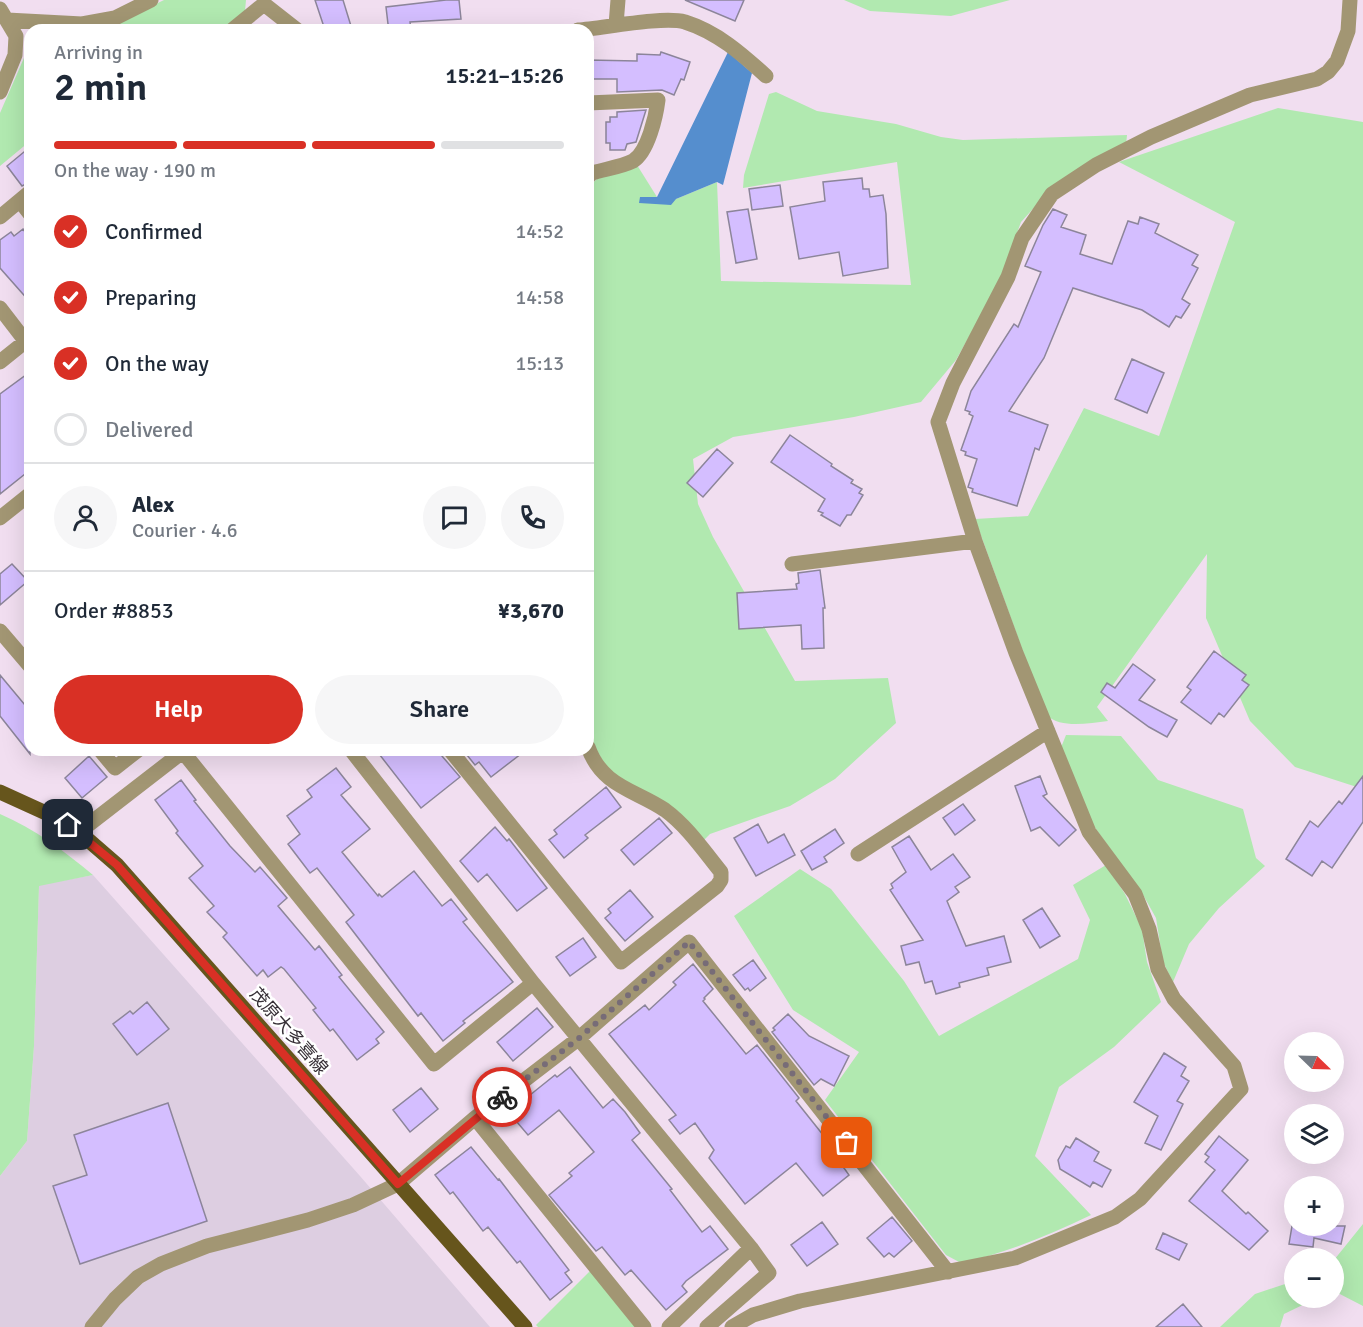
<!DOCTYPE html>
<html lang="en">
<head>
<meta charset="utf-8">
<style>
  :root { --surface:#fff; --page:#f6f6f7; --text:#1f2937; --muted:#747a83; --line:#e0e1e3; --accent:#d93025 }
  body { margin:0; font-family:Signika,"Noto Sans JP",sans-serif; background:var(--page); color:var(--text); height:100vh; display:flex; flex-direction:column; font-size:22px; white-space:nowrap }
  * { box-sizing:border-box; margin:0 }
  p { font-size:20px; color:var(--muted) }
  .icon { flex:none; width:33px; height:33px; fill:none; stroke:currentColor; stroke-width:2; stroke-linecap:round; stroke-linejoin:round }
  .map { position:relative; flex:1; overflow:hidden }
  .drawer { position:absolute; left:24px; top:24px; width:570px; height:732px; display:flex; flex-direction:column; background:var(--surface); border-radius:18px; box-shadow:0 6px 24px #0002 }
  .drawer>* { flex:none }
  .needle { width:39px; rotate:113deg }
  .buttons { position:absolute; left:1284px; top:1032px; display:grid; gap:12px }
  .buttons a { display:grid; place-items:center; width:60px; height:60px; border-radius:50%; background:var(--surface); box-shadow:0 6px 24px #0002; font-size:30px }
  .pin { position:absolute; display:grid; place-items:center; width:51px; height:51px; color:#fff; margin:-26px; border-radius:12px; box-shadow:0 3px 9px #0006 }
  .courier { position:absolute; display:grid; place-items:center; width:60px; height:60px; margin:-30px; border:4px solid #d93025; border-radius:50%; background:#fff; color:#222; box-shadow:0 2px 8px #0007 }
  .head em { font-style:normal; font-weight:600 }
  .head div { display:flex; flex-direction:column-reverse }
  .head { display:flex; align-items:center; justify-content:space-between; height:102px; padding:0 30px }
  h1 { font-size:39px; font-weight:600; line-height:45px }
  .bar { display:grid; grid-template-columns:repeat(4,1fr); gap:9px 6px; align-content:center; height:72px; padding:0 30px }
  .bar i { height:8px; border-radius:4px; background:var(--line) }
  .bar .active { background:var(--accent) }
  .bar p { grid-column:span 4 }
  .line { display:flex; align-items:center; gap:15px; padding:0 30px; border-top:2px solid var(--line) }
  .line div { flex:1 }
  .round { display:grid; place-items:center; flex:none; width:63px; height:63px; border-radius:32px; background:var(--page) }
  ol { padding:0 30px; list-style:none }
  li { display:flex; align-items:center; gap:18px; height:66px }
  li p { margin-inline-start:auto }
  li .icon { padding:6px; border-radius:50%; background:var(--accent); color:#fff; stroke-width:4 }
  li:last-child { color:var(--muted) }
  li i { width:33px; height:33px; border:3px solid var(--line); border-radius:50% }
  .button { display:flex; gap:12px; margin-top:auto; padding:12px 30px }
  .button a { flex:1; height:69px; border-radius:36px; background:var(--accent); color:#fff; font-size:24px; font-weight:600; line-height:69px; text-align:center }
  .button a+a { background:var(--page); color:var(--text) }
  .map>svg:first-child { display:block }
  .commercial { fill:#ddcee1 }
  .green { fill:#b1e9b0 }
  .water { fill:#558ece }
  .building { fill:#d4beff; stroke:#8c859a; stroke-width:1.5 }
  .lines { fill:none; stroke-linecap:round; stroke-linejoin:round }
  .minor { stroke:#a29673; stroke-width:15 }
  .major { stroke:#66551c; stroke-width:15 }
  .done { stroke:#776c77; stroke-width:6; stroke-dasharray:0 10.8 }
  .route { stroke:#d93025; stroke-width:8 }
  .labels { text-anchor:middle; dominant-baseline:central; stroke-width:5; stroke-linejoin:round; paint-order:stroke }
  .street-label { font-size:18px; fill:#362f36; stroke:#fff }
</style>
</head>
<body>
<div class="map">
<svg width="1363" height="1327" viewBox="0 0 1363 1327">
  <rect width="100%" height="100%" fill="#f1def0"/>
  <path class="commercial" d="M93,875L360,1176L490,1327H0V1176L27,1141L34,1046L39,885Z"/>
  <path class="green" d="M164,0H246L245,11L222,30H43L119,22Z
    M844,0H1010L951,16L870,11Z
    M30,44V139L29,142L0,166V113Z
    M776,92L817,111L896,124L941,137L963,140L1127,135L1126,145L1051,189L1021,222L998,285L956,360L921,402L854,417L733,437L693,459L698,504L713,537L795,681L888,678L896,723L835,779L790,806L710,834L703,841L679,812L612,776L594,746L588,711V187L597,179L637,165L657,197H640L676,199L717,182L721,281L911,285L897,162L743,188L744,175L769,94Z
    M1278,108L1363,122V789L1295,767L1250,721L1206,618L1207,554L1097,707L1108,721C1088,723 1062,729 1046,715L975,519L1028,516L1084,408L1159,436L1235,222L1119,162Z
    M1066,735L1121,736L1158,780L1243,809L1256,858L1265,866L1219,908L1189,944L1173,982L1163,962L1156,918L1142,893L1093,825L1062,755V745Z
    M0,814C35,829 64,851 93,875L39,886L34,1046L27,1141L0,1176Z
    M1106,865L1125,894L1142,929L1147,962L1161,1002L1114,1047L1059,1087L1035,1156L1091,1215C1049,1235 1007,1253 961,1263L946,1255L825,1100L859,1052L793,1010L734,916L800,869L831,889L904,981L939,1036L1078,959L1090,920L1073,885Z
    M1363,1224V1306L1334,1291V1260Z
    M590,1271L635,1327H538L536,1325Z
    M1294,1281V1298H1317L1284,1314L1280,1327H1220L1255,1294Z"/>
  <path class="water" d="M728,52L752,73L723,185L717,182L676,199L671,205L639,203L640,197H657Z"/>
  <path class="building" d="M315,0H343L351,26L338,30H325Z
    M446,0H459L461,19L410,22L411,30H392L391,26L388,24L386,7Z
    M685,0H744L735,21Z
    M661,52L690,62L684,80L681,79L674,95L662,90L617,92V79H588V60L637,61V54L660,55Z
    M646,110L636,142L627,144L625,150H610V143H606V122H610V117H617V112Z
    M30,147V182L22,186L7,166Z
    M862,178L863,189H869L870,197L883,195L886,214L888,268L843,276L839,252L799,259L790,207L825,201L823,182Z
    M780,185L783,206L752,210L749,189Z
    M748,209L757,259L736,263L727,212Z
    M1053,209L1067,215L1061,227L1086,235L1080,254L1112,264L1128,221L1138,224L1140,217L1159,224L1155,233L1198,255L1192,265L1198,268L1182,299L1190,304L1181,318L1176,316L1169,327L1142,310L1073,288L1044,358L1009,411L1048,425L1039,450L1035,448L1017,506L972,492L973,489L968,487L977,459L965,455L966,452L961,450L973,416L969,414L970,412L965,410L971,391L1014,324L1018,327L1041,272L1025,266L1043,225Z
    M23,229L30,239V302L0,268V240L11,232L14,236Z
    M1132,359L1164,373L1147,413L1115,399Z
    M30,372V470L0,494V394Z
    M790,435L832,464L831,466L853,480L851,483L862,489L859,493L863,495L851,515H847L840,526L821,515L823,513L818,511L825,499L771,462Z
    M717,449L733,463L703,497L687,483Z
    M12,564L28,581L0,605V574Z
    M820,570L825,608H823L824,648L802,649L801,625L739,629L737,593L797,589L796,584L799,583L798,573Z
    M1214,651L1246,675L1242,680L1249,685L1224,717L1219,713L1211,724L1181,702L1191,690L1187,687Z
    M1133,664L1155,680L1139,700L1177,720L1167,737L1149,727L1101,692L1107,683L1115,688Z
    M0,675L30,711V754L0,716Z
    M376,750H440L442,756L460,777L421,808Z
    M463,750H526L491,777L479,762L475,765Z
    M89,756L107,777L82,798L65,778Z
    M336,768L351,787L341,795L370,829L342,852L378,896L379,894L382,897L414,871L442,906L451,899L467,919L463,922L513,982L463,1021L465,1023L443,1041L421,1013L418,1016L346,922L354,915L317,868L310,873L288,844L300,834L287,816L312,797L307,790Z
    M1040,776L1047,794L1043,796L1076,830L1059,846L1040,827L1031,831L1015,786Z
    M1363,776V822L1332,868L1322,861L1312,876L1286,859L1310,821L1318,827L1339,801L1342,804Z
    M181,780L196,800L194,801L230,846L255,872L260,867L287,898L278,906L315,950L319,946L342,975L339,977L384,1032L376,1039L379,1043L357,1060L333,1029L330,1031L313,1010L316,1008L284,969L281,967L268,977L263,970L257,976L223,937L227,933L207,912L214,906L189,878L203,866L176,833L178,831L155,800Z
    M606,787L621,807L585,835L588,838L564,858L549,840L557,834L554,830Z
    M963,804L975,820L955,835L943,818Z
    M659,818L672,833L634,865L621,850Z
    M758,824L768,843L784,834L795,855L756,876L734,838Z
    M495,827L507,841L509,839L547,888L517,911L487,874L478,882L460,861Z
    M835,829L844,843L824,857L827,862L812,870L801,851Z
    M909,836L931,870L953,854L970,877L955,887L959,892L947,901L966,946L1004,936L1011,962L987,968L989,975L959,983L960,987L936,994L932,981L925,983L919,962L906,965L901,946L923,940L890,890L893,888L891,884L906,872L892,847Z
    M630,890L653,917L625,941L605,918L611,913L608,909Z
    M1042,908L1060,936L1040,948L1023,920Z
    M583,938L596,957L570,976L556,957Z
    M753,960L766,978L750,991L748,988L745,990L733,975Z
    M693,964L713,989L704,998L705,999L703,1001L746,1054L757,1045L799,1098L796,1101L847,1165L844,1168L849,1175L823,1196L796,1163L745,1204L709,1158L714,1150L695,1123L680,1134L669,1120L676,1115L609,1034L645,1005L649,1010L676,985L673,982Z
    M147,1002L169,1029L137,1055L113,1024L130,1011L133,1014Z
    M537,1008L553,1027L513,1061L497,1042Z
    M788,1014L809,1036L849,1056L834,1086L821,1079L814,1085L772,1032L775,1030L773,1028Z
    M1164,1053L1186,1067L1181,1076L1189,1081L1177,1101L1183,1104L1161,1150L1145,1143L1158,1116L1134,1102Z
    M570,1067L603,1108L613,1099L625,1112L640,1133L632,1140L672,1189L670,1190L702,1232L710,1226L728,1249L686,1281L682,1286L687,1292L666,1310L631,1270L625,1275L602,1247L596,1251L549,1195L572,1176L569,1173L594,1152L559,1110L528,1135L511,1115L521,1106L519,1104L535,1091L555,1075L557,1077Z
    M421,1088L438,1109L410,1132L393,1110Z
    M168,1103L207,1221L80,1264L53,1186L87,1175L74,1135Z
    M1219,1136L1248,1160L1222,1191L1246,1214L1248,1212L1268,1231L1249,1250L1189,1201L1215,1170L1205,1162L1209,1157L1205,1154Z
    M1076,1138L1099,1152L1094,1161L1111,1170L1102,1187L1093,1182L1090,1187L1060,1169L1058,1160L1066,1146L1070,1148Z
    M471,1147L498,1180L499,1179L569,1270L565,1273L572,1282L550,1300L520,1261L517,1263L488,1227L483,1231L453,1192L450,1194L435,1175Z
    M892,1217L912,1241L894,1257L889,1253L884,1257L867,1238Z
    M822,1222L838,1244L807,1266L791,1245Z
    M1292,1226H1345L1341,1244L1314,1238L1313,1247L1289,1244Z
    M1163,1233L1187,1244L1179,1260L1156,1249Z
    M1183,1304L1202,1327H1156Z"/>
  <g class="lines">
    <path class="minor" d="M0,9L16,36L15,55L0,92
      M7,20L82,24L115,18L151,0
      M616,25L618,0
      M232,30L264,4L297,30
      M578,30C604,28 663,16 685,22C717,32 742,54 766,76
      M588,103L658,100C656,116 648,152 633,161C621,167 605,169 592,173L588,177
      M20,201L30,214
      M0,217L30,192
      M0,308L30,347
      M0,362L26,341
      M0,518L30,494
      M792,564L975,541
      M0,631L30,666
      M100,750L115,768L138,750
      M351,750L533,983L751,1248L769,1273L707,1327
      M450,750L621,962L717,886L721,880V872C704,851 687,826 665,810C636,790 602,787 588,747
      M183,752L434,1064L533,983
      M79,832L185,750
      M858,854L1048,731
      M475,1118L644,1327
      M92,1327L115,1299L138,1277L161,1264L207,1246L308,1220L353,1205L398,1184L475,1118L578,1039L689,942L948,1272
      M669,1327L751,1248
      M732,1327L753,1315L800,1301L1015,1258L1115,1217L1140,1199L1241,1089L1234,1066L1174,999L1158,969L1149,929L1135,894L1089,832L1016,653L975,541L938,422L953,383L1008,277L1022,238L1052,194L1096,165L1151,137L1250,95L1317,79L1328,72L1337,61L1348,31L1350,0"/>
    <path class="major" d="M0,792L57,818L79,832L117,865L525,1327"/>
  </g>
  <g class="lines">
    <path class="done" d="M502,1097L578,1039L689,942L847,1143"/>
    <path class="route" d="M68,825L117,865L398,1184L502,1097"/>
  </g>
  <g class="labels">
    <g class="street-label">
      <text transform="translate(289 1031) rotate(49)">茂原大多喜線</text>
    </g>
  </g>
</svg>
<div class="buttons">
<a><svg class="needle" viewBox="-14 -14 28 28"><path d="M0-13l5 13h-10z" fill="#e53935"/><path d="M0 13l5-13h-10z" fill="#747a83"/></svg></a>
<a><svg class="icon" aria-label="layers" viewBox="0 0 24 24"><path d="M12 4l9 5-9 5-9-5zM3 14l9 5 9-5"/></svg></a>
<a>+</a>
<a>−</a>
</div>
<div class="pin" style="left:847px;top:1143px;background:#ea580c"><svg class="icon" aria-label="bag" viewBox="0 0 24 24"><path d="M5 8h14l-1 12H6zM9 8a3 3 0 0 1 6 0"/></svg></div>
<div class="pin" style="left:68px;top:825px;background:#1f2937"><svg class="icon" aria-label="home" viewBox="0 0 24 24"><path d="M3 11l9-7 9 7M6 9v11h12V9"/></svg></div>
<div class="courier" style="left:502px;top:1097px"><svg class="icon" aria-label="bike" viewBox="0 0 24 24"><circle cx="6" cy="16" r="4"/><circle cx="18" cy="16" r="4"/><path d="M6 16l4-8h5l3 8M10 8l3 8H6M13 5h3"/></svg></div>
<section class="drawer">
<div class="head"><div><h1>2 min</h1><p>Arriving in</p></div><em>15:21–15:26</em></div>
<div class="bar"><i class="active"></i><i class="active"></i><i class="active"></i><i></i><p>On the way · 190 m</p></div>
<ol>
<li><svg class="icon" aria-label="check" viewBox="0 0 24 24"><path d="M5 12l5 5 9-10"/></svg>Confirmed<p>14:52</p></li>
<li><svg class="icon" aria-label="check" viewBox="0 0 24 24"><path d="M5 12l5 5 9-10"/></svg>Preparing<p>14:58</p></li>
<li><svg class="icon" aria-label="check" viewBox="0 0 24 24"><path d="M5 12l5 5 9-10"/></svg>On the way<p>15:13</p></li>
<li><i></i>Delivered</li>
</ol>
<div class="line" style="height:108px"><a class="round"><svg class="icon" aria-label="person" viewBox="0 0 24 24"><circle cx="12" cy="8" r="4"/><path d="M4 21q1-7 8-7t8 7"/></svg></a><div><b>Alex</b><p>Courier · 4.6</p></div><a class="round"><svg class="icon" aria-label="chat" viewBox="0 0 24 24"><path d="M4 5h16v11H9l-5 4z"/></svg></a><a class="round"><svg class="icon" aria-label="phone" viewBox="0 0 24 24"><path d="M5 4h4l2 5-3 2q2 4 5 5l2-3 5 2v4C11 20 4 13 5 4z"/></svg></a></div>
<div class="line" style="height:78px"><div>Order #8853</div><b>¥3,670</b></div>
<div class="button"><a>Help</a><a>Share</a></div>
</section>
</div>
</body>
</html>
